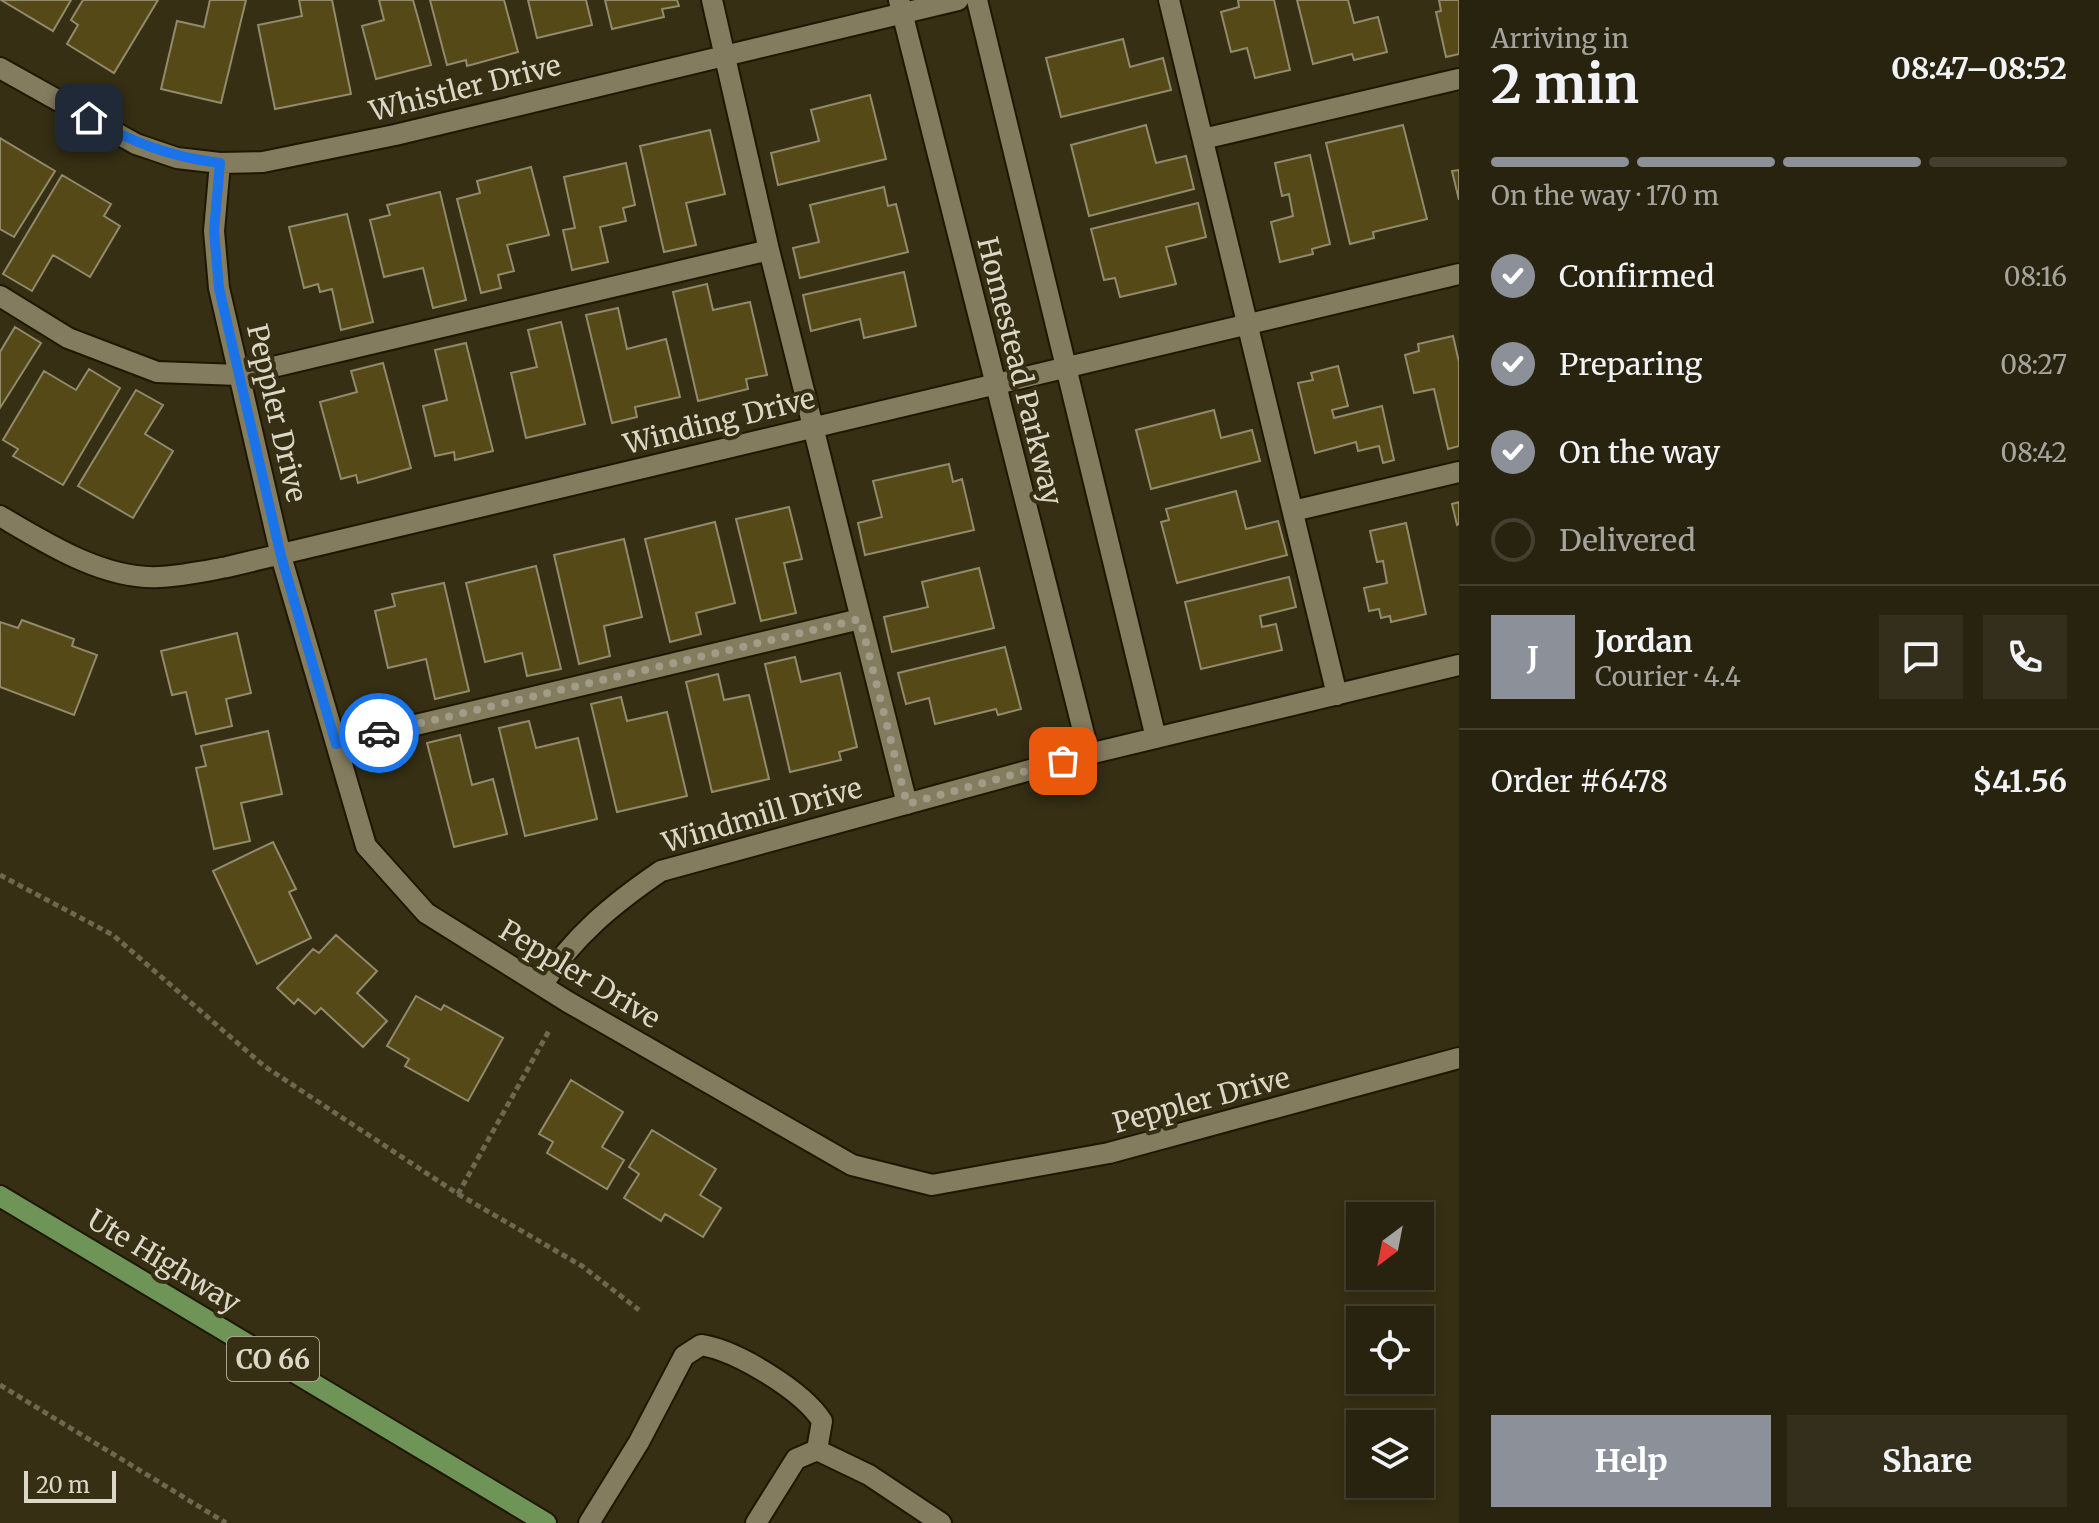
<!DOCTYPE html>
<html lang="en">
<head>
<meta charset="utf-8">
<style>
  :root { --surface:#28230f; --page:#342f1d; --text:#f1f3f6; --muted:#a5a49e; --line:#44402f; --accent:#8c9099 }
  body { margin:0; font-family:Merriweather,serif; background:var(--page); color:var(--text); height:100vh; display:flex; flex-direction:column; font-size:30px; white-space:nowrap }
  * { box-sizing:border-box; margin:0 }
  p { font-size:26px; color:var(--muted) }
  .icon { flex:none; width:44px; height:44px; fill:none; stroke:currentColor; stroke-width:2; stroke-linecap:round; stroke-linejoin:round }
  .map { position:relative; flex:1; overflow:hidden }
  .panel { display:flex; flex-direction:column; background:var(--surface); width:640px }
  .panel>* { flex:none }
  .needle { width:52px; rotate:212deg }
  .fabs { position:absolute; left:1346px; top:1202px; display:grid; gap:16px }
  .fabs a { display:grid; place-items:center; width:88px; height:88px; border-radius:0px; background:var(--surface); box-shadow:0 4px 12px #0003,0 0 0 2px var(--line); font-size:40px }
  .scale { position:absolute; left:24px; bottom:20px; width:92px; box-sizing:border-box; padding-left:8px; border:4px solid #dbd7c7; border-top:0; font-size:22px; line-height:28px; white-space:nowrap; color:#dbd7c7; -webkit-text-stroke:6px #362f14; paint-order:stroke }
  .pin { position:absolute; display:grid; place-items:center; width:68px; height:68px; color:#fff; margin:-34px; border-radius:16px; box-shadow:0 4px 12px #0006 }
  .courier { position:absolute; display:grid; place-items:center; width:80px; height:80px; margin:-40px; border:6px solid #1a73e8; border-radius:50%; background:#fff; color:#222; box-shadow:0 2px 10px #0007 }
  .head em { font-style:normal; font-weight:700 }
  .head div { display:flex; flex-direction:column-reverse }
  .head { display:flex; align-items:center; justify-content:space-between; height:136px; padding:0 32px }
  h1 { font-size:52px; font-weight:700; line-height:60px }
  .bar { display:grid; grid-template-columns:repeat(4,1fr); gap:12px 8px; align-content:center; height:96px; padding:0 32px }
  .bar i { height:10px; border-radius:6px; background:var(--line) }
  .bar .on { background:var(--accent) }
  .bar p { grid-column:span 4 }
  .line { display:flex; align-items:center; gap:20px; padding:0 32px; border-top:2px solid var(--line) }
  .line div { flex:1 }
  .round { display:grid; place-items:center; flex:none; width:84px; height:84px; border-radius:0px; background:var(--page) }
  ol { padding:0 32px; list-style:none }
  li { display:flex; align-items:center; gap:24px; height:88px }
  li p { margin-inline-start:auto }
  li .icon { padding:8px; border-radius:50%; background:var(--accent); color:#fff; stroke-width:4 }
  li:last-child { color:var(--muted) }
  li i { width:44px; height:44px; border:4px solid var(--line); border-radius:50% }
  .primary-button { display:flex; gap:16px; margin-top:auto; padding:16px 32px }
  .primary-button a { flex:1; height:92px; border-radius:0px; background:var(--accent); color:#fff; font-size:32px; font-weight:700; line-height:92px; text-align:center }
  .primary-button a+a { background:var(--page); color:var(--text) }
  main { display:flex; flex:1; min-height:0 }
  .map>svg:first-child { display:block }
  .building { fill:#554918; stroke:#928a6c; stroke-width:2 }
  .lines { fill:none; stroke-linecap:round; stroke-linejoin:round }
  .minor-casing { stroke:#1e1700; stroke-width:24 }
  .major-casing { stroke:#1e1700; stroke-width:24 }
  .path { stroke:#6e6851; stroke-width:5; stroke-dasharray:6 4; stroke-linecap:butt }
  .minor { stroke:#837c5f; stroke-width:20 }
  .major { stroke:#6f9458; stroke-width:20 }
  .done { stroke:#a19c88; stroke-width:8; stroke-dasharray:0 14.4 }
  .route { stroke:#1a73e8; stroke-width:10 }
  .labels { text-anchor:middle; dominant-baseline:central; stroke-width:8; stroke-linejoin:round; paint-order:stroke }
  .shield { fill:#362f14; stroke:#aaa591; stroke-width:2 }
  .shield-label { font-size:26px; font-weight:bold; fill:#dbd7c7 }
  .street-label { font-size:28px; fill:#dbd7c7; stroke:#362f14 }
</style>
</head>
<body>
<main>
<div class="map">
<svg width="1459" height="1523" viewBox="0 0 1459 1523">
  <rect width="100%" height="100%" fill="#362f14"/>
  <path class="building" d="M1,0H71L53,31Z
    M83,0H158L114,73L67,44L78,25L71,20Z
    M210,0H246L221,103L161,89L177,21L204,27Z
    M299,0H332L351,94L275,109L258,25L302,16Z
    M379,0H413L431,65L376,79L362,26L384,20Z
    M430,0H504L518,52L467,66L466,60L447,65Z
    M528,0H586L592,25L537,38Z
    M605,0H677L679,6L662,9L664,17L612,29Z
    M1238,0H1274L1290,70L1255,78L1247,48L1231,52L1221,12L1239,7Z
    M1297,0H1348L1354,23L1378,17L1387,52L1354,60L1352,54L1313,64Z
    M1439,0H1459V54L1446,57L1436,12L1441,11Z
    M1123,39L1130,67L1163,58L1171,90L1061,117L1046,58Z
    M870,95L886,159L778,185L771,153L819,141L811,110Z
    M1146,125L1156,163L1186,156L1194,189L1089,216L1071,145Z
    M1403,125L1427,219L1373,232L1374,238L1350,244L1326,143Z
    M710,130L725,194L686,203L696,245L664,252L640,146Z
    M0,138L55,171L14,237L0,229Z
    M1310,155L1330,244L1312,249L1313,254L1280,262L1271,222L1293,216L1289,194L1282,196L1275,163Z
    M626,163L635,205L623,208L626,221L600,227L608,262L572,270L563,230L575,228L564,177Z
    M531,167L549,235L507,245L514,271L498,275L501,288L481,293L457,199L480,193L477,181Z
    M1459,170V200L1452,171Z
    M62,175L111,204L104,216L120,226L90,277L53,255L32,291L3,274Z
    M884,187L888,206L896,204L908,252L800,278L793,248L819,242L810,205Z
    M440,192L466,300L433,308L423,268L384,277L370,220L390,215L387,205Z
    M1198,203L1206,237L1166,247L1176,284L1120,297L1115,278L1104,280L1091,229Z
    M347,214L373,322L341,330L332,289L320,292L318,284L304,288L289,227Z
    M904,272L916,326L864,338L860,319L811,331L803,295Z
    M707,284L713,310L750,302L767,375L746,379L748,389L698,401L673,292Z
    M618,308L627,349L666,339L680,397L635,407L637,417L612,423L586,315Z
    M561,322L585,424L526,438L511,373L537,367L528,330Z
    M15,327L41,343L0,408V352Z
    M1453,336L1459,362V446L1448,449L1434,389L1414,393L1405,355L1419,351L1418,344Z
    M466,343L493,451L455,460L454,452L435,456L423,406L447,400L435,350Z
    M383,363L411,468L358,483L356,475L341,479L320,402L357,392L351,371Z
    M1338,366L1348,406L1332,410L1334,418L1382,406L1394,460L1383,463L1379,446L1358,451L1356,442L1315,453L1298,383L1313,380L1311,373Z
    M89,369L120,388L63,485L13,456L18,449L3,440L44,371L76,390Z
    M136,390L163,405L145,434L173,451L133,518L78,486Z
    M1214,410L1221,438L1252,430L1260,461L1151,489L1136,430Z
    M949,464L953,482L962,479L974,530L865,555L858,523L882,517L873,481Z
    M1236,491L1246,529L1278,521L1287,555L1177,583L1161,522L1169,520L1166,509Z
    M1459,502V524L1457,525L1452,504Z
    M789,507L802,559L784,563L796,613L761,621L736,519Z
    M715,522L735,603L696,613L701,634L670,642L645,539Z
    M1406,523L1426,614L1391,622L1390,616L1381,618L1379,609L1369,611L1364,588L1387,583L1383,561L1377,562L1370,531Z
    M624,539L642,617L604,626L610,656L579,664L554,555Z
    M536,566L561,669L527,676L522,653L485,662L466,583Z
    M979,568L994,628L892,652L884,617L928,607L922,582Z
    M1289,577L1296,607L1260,616L1262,627L1276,624L1282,650L1201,669L1185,602Z
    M444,583L469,691L435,699L426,659L388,668L375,611L395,606L392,594Z
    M22,620L74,639L72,646L97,655L74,715L0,687V622L18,628Z
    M237,633L251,693L226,699L232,726L196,734L186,692L172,695L161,651Z
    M1005,647L1021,709L998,715L996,709L935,724L929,698L906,704L898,673Z
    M795,657L801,682L840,673L857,747L839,752L841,760L790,772L765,664Z
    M718,674L724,700L749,695L769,779L712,792L686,682Z
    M621,697L627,721L667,712L687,796L617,812L591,704Z
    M529,721L536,748L578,738L597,819L525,836L499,728Z
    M268,731L282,794L241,803L250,841L214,849L196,768L206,766L201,746Z
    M460,735L472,785L493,779L507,834L454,847L427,743Z
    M273,842L296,889L289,892L311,938L257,964L213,871Z
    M336,935L377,971L357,993L387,1021L363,1047L321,1008L315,1014L298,999L294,1004L277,988L313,949L319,953Z
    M416,996L441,1010L444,1005L503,1038L468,1101L405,1066L409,1059L387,1046Z
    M571,1080L623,1112L602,1147L624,1160L607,1189L547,1153L553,1142L539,1134Z
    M652,1130L716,1169L700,1195L721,1208L703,1237L665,1214L661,1221L624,1198L639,1174L629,1167Z"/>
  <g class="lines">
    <g class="minor-casing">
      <path id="minor" d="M712,0L769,250L907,804
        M899,0L1089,754
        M977,0L1156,738
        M1169,0L1337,695
        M0,68L136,144L177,158L220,163L263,162L395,135L958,0
        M1203,139L1459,79
        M220,163L214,231L219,288L281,556L366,846L426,913L568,1002L852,1165L932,1185L1109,1153L1459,1058
        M0,296L68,338L157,372L239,375L769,250
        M1293,511L1459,472
        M0,516C46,543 104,580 159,577C182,576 205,571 227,567L1459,274
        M336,744L860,619
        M542,986C572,937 614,903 661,871L1089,754L1459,665
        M589,1523L639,1442L684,1356L701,1345C736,1350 803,1391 822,1421L817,1450
        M756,1523L796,1459L817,1450L869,1475L941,1523"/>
    </g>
    <g class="major-casing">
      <path id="major" d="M0,1196L546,1523"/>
    </g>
    <path class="path" d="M0,875L113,935L264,1066L458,1194L550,1029
      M458,1194L582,1266L639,1310
      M0,1385L226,1523"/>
    <use href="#minor" class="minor"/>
    <use href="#major" class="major"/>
  </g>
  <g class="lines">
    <path class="done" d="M379,733L860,619L907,804L1063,761"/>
    <path class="route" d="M89,118C132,142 170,157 220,163L214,231L219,288L281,556L336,744L379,733"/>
  </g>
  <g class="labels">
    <rect class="shield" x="227" y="1337" width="92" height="44" rx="6"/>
    <g class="shield-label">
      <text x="273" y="1359">CO 66</text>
    </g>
    <g class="street-label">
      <text transform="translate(465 88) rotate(-14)">Whistler Drive</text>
      <text transform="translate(1020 371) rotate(76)">Homestead Parkway</text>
      <text transform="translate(277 413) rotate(77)">Peppler Drive</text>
      <text transform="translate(719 421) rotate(-14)">Winding Drive</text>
      <text transform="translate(762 815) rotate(-16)">Windmill Drive</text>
      <text transform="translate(580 974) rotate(31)">Peppler Drive</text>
      <text transform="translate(1201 1100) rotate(-15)">Peppler Drive</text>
      <text transform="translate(164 1261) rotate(31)">Ute Highway</text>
    </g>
  </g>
</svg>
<div class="fabs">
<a><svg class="needle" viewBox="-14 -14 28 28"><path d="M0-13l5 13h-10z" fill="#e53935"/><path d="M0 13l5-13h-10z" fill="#a5a49e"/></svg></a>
<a><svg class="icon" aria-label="locate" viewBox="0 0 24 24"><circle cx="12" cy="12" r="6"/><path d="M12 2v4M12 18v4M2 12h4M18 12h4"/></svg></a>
<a><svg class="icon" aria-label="layers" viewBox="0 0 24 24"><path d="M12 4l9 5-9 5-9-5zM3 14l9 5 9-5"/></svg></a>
</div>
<div class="scale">20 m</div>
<div class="pin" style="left:1063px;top:761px;background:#ea580c"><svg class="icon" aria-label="bag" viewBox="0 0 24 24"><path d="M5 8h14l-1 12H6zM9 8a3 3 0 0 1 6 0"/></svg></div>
<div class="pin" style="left:89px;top:118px;background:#1f2937"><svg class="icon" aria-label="home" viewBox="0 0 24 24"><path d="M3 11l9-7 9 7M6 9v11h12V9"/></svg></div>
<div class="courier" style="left:379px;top:733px"><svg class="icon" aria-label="car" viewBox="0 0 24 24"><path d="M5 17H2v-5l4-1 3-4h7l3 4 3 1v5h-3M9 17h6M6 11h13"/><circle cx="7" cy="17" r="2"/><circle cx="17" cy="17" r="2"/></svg></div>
</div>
<section class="panel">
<div class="head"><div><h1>2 min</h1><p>Arriving in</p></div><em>08:47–08:52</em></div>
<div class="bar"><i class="on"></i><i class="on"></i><i class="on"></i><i></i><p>On the way · 170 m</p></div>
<ol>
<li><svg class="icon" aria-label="check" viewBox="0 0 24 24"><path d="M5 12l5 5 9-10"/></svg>Confirmed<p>08:16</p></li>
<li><svg class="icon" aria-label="check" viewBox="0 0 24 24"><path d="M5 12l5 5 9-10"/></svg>Preparing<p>08:27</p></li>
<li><svg class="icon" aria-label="check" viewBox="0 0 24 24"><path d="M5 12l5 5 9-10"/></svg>On the way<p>08:42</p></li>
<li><i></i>Delivered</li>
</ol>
<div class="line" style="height:144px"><b class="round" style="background:var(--accent);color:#fff">J</b><div><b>Jordan</b><p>Courier · 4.4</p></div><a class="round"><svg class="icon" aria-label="chat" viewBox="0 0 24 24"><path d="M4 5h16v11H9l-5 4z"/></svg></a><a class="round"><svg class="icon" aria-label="phone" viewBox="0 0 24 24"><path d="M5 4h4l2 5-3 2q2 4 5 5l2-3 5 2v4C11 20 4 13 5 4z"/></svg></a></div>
<div class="line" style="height:104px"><div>Order #6478</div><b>$41.56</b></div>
<div class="primary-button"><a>Help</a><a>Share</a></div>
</section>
</main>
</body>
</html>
